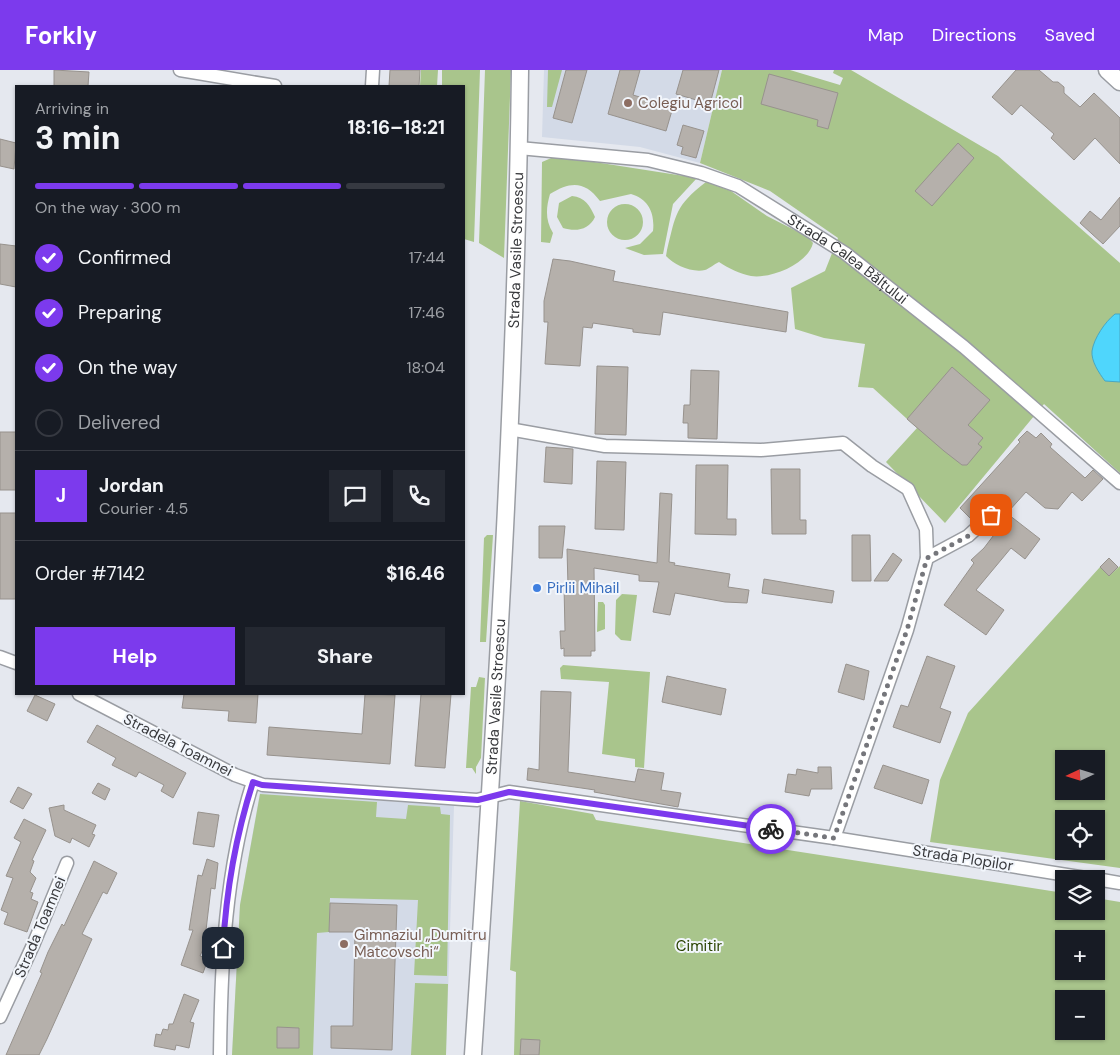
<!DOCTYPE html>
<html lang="en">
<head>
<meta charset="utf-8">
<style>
  :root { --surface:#171b24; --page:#242831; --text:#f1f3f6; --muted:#9ea1a6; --line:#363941; --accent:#7c3aed }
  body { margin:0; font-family:"DM Sans",sans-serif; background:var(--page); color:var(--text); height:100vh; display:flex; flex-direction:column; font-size:19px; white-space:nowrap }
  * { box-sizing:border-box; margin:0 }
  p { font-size:16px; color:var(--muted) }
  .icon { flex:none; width:28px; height:28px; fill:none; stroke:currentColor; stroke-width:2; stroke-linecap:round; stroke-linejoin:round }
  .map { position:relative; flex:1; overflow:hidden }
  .details { position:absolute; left:15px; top:15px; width:450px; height:610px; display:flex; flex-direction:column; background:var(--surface); border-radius:0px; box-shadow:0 1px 4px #0004 }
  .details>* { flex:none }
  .needle { width:32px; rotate:266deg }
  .fabs { position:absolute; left:1055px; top:680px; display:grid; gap:10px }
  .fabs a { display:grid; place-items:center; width:50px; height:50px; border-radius:0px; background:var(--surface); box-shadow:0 1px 4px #0004; font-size:25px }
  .pin { position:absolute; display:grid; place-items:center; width:42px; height:42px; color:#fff; margin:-21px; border-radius:10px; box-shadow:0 2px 8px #0006 }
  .courier { position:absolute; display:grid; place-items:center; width:50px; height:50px; margin:-25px; border:4px solid #7c3aed; border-radius:50%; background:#fff; color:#222; box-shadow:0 1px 6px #0007 }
  .summary em { font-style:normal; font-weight:700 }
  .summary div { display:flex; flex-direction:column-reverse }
  .summary { display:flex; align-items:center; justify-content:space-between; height:85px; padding:0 20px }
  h1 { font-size:32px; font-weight:700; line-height:38px }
  .bar { display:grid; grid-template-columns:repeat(4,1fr); gap:8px 5px; align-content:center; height:60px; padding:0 20px }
  .bar i { height:6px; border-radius:4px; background:var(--line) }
  .bar .active { background:var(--accent) }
  .bar p { grid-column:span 4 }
  .line { display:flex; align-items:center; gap:12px; padding:0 20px; border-top:1px solid var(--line) }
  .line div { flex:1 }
  .round { display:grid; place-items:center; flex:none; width:52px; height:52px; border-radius:0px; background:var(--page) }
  ol { padding:0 20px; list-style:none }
  li { display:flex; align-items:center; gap:15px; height:55px }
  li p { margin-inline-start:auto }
  li .icon { padding:5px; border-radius:50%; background:var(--accent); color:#fff; stroke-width:4 }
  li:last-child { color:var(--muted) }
  li i { width:28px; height:28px; border:2px solid var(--line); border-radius:50% }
  .button { display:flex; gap:10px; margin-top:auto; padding:10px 20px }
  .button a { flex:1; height:58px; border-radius:0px; background:var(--accent); color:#fff; font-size:20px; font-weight:700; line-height:58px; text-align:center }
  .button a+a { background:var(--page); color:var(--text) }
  header { display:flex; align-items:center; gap:30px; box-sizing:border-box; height:70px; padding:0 25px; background:var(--accent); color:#fff }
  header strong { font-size:24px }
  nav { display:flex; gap:28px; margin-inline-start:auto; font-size:18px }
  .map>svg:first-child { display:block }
  .built { fill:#d3dae7 }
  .green { fill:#a9c58c; fill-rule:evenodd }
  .water { fill:#4fd6fc; stroke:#48a7c2 }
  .building { fill:#b5b0ab; stroke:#97928d }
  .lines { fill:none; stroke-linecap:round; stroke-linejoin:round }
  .minor-casing { stroke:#9a9da3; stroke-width:15 }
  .secondary-casing { stroke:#9a9da3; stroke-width:19 }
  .minor { stroke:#fff; stroke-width:12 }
  .secondary { stroke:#fff; stroke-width:16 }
  .done { stroke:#75767b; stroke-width:5; stroke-dasharray:0 9 }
  .route { stroke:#7c3aed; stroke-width:6 }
  .education-dot { fill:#8d6e63; stroke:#f2f6fc; stroke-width:2 }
  .shop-dot { fill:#3f7fe0; stroke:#f2f6fc; stroke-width:2 }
  .labels { text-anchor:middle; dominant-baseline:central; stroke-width:4; stroke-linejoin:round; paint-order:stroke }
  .education-label { font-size:15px; fill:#785e54; stroke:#f2f6fc; text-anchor:start }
  .street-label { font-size:15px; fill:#38393c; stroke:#f2f6fc }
  .shop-label { font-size:15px; fill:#366cbe; stroke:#f2f6fc; text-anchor:start }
  .park-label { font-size:15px; fill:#2a4300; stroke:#f2f6fc }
</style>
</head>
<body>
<header>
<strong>Forkly</strong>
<nav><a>Map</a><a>Directions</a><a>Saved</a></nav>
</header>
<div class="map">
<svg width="1120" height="985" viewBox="0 0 1120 985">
  <rect width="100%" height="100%" fill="#e5e8ef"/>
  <path class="built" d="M544,0H722L700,93L640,77L542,67Z
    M260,722L454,736L446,985H232L240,835Z"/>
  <path class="green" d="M421,0H438L437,16H420Z
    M442,0H480L474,172L464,169V16H442Z
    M485,0H511L504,188L479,173Z
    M548,0H562L552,37H547Z
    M722,0H790L840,15L843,8L833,3L834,0H851L998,86L1120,193V403L1044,334L945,453L886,392L917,358L873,318L858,317L865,274L824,268L795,259L791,218L825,201L838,168L770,121L700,93Z
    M556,86L697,108L673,134L663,184L644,185L625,178L640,174L653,161C655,144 649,129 631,124L600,131C585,111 571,111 550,124C546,138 545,150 553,163L550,173L541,172L542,92Z
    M706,112L731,121L767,146L808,167L813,173C808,194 771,209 751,206C740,204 728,198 719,192C714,194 709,199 705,200C692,203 674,195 666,186L667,180C676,144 675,136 706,112Z
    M572,126C585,127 590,136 595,147C589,160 576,162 563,158L557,147L559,133Z
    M607 152a18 18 0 1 1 36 0a18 18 0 1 1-36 0Z
    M487,465H493L486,572H480L484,468Z
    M1120,496V798L930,772L940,710L968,643L1100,497L1109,506ZM1064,689H1096V721H1064ZM1064,749H1096V781H1064Z
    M622,524L637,525L631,571L621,570L615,564L616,530Z
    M598,532H603L605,535V559L597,562Z
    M563,595L650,602L644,698L635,697V689L602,684L609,612L561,609L560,598Z
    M479,607L485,608L481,688L476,697V704L472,698H466L471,617H476Z
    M260,724L377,732L376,747L406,749L408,735L440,737L441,744L450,745L447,906L414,905L418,830L330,828L329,862L317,863L313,985H232L240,835Z
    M520,731L593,744L596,750L1064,823V841H1096V828L1120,832V985H514L516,902L510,900ZM1064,869H1096V901H1064ZM1064,929H1096V961H1064Z
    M415,913L448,914L446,985H411Z"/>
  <path class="water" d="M1115,244H1120V312L1105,311C1099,303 1091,291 1092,281C1094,268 1105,252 1115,244Z"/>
  <path class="building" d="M54,0L89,2L88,16H54Z
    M390,0H420L419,16H389Z
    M566,0H587L572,53L553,48Z
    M620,0H640L633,25L673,37L666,61L608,44Z
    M683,0H719L710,34L676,24Z
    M1016,0H1039L1053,12H1058L1064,17V23L1080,37L1094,23L1120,48V94L1095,68L1074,90L1051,68L1054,64L1021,35L1012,45L992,27Z
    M769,4L838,23L828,59L817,56L818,50L761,34Z
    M683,55L704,61L696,88L681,84L683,77L677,75Z
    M0,69L16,73L14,99L0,96Z
    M958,73L974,88L932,136L915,121Z
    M1120,127V156L1103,174L1080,153L1090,141L1101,150Z
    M0,174L16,176V217L0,214Z
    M553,189L570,191L615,201L613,211L788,242L786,262L663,242L660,265L633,262V259L593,253L592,258L583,257L580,296L545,294L548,252H544V231Z
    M597,296L628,297L626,365L595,364Z
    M952,297L990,330L968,355L983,368L978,374L982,377L967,395H962L944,381L907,349Z
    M691,300L719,301L717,369L688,368V353H683L684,335H690Z
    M1027,361L1036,368L1041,363L1052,374L1050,377L1085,408L1093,400L1103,409L1082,431L1072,422L1058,439L1045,438L1026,422L1008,442L989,426L970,448L960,438L1020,372L1018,370Z
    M0,362H16V420H0Z
    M546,377L573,379L572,414L544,412Z
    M597,391L626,392L624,460L595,459Z
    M696,395H728L727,449H736V465L695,464Z
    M771,399H800V450H806V464H772Z
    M660,423L672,424L669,492L675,493L674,495L730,504L728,517L749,520L747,533L725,532L675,523L670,545L653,542L659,512L639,511V505L594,498L595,581H591V586H564V578L561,579L560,561H565L564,516H568L567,479L657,493Z
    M0,443H16V529H0Z
    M1009,445L1040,469L1025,489L1011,478L976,520L1004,540L986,565L944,535L974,493L971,490L984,478Z
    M539,456H565L562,488H539Z
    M852,465H870L871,511H852Z
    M893,483L902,490L888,511H874Z
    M1109,488L1118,497L1109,506L1100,497Z
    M764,509L834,521L832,533L762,523Z
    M927,586L955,596L940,638L951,642L940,673L893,657L901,635L908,637Z
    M846,594L869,601L864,630L838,622Z
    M667,606L726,619L721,645L662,632Z
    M541,621L571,622L568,702L635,712L638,699L664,703L661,720L681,723L678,737L594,722L595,720L527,710L528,698L539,700Z
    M184,624H258L256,653L228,651L229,641L182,638Z
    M365,624L395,625L390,694L267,685L269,657L362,664Z
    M421,624H451L445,698L415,696Z
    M35,625L55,634L47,651L27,641Z
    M97,655L186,703L173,728L161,721L164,715L139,702L136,707L112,695L116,688L87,672Z
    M883,695L929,710L922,734L874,718Z
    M818,697H831L832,719H811L809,726L785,722L788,704L796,705L797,699L818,703Z
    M98,713L110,719L105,730L92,723Z
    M18,717L32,724L23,739L10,732Z
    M64,735V740L96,755L92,764L95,765L89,777L72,768L70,773L55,766L49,738Z
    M198,742L219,745L214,777L193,774Z
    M24,749L46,760L32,790L34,791L30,802L36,808L30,822L33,823L31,829L38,832L27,862L4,854L8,843L1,840L13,808L6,806L21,772L14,768Z
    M207,789L218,793L215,819L211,818L204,877L200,886L208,889L203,903L181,895L193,860H189L198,805L202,806Z
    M94,791L117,803L107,824L103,822L82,864L92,869L47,969L39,985H6L42,903L40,902L48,882L62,854L64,856Z
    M330,833L397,835L392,980L331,978V956H353L355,862H329Z
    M184,924L199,930L190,952L194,953L189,978L176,975L175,980L154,976L156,964L161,965L163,959L168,960L169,954H173Z
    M277,957L299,958V978H277Z
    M521,969L540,970L539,985H520Z"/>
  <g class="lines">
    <g class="minor-casing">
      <g id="minor">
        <path d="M180,0L275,16"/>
        <path d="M372,16L373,0"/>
        <path id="s1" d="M519,78L648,90L701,103L738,116L845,183L964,277L1120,413"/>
        <path d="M509,359L605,376L761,380L843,373L872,396L908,419L926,459L927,488"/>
        <path d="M0,587L16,593"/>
        <path d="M79,624L235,705L263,715L477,730L509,722L834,768L1092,809"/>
        <path d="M834,768L907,560L927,488L968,466L991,445"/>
        <path d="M1096,809L1120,813"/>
        <path d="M0,947L34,873L67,793"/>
        <path d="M220,985C221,893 225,800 253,712"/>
      </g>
    </g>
    <g class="secondary-casing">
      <g id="secondary">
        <path d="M1107,0L1120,12"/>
        <path id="s2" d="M473,985C495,657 516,329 520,0"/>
      </g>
    </g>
    <use href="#minor" class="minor"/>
    <use href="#secondary" class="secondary"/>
  </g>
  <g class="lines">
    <path class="done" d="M771,759L834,768L907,560L927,488L968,466L991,445"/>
    <path class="route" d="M223,878C226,822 236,765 253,712L262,715L478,730L509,722L771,759"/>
  </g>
  <g class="education-dot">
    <circle cx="628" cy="33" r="5"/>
    <circle cx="344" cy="874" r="5"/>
  </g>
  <circle class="shop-dot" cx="537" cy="518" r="5"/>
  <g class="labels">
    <g class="education-label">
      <text x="638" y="33">Colegiu Agricol</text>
      <text x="354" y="865">Gimnaziul „Dumitru<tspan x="354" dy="17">Matcovschi“</tspan></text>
    </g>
    <g class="street-label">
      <text stroke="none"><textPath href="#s2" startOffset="806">Strada Vasile Stroescu</textPath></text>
      <text stroke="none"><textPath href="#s1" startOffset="355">Strada Calea Bălțului</textPath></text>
      <text stroke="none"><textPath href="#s2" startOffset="359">Strada Vasile Stroescu</textPath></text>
      <text transform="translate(178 675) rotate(27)">Stradela Toamnei</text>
      <text transform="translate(963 788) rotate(9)">Strada Plopilor</text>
      <text transform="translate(40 857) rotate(-67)">Strada Toamnei</text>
    </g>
    <g class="shop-label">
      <text x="547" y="518">Pirlii Mihail</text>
    </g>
    <g class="park-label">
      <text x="699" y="876">Cimitir</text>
    </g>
  </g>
</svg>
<div class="fabs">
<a><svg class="needle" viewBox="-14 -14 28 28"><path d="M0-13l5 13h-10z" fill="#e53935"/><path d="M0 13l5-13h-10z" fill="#9ea1a6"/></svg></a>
<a><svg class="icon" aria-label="locate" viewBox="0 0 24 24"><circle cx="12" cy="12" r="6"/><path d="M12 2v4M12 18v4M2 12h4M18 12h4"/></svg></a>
<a><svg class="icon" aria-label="layers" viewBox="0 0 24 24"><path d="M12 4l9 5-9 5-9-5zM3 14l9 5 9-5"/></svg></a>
<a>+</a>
<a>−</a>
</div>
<div class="pin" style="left:991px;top:445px;background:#ea580c"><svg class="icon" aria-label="bag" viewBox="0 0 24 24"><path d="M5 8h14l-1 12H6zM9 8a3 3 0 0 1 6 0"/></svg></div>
<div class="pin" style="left:223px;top:878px;background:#1f2937"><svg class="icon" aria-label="home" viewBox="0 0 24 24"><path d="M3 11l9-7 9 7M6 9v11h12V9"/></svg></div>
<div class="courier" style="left:771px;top:759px"><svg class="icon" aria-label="bike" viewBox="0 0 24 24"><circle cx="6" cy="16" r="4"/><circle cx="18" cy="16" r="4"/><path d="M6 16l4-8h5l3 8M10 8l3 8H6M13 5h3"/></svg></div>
<section class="details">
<div class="summary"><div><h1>3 min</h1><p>Arriving in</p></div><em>18:16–18:21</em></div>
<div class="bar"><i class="active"></i><i class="active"></i><i class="active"></i><i></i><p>On the way · 300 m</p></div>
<ol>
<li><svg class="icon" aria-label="check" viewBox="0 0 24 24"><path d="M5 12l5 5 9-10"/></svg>Confirmed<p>17:44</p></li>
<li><svg class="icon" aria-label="check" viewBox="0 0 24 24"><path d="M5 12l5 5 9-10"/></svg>Preparing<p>17:46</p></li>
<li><svg class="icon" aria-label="check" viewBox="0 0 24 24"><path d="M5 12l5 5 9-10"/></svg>On the way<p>18:04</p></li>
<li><i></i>Delivered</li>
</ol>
<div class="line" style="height:90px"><b class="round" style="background:var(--accent);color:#fff">J</b><div><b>Jordan</b><p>Courier · 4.5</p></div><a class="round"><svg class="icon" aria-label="chat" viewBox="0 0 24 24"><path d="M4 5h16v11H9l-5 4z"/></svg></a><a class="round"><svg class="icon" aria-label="phone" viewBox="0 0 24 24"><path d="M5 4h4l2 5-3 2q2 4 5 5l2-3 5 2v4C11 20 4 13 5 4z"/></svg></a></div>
<div class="line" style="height:65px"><div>Order #7142</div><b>$16.46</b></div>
<div class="button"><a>Help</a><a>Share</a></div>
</section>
</div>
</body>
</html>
